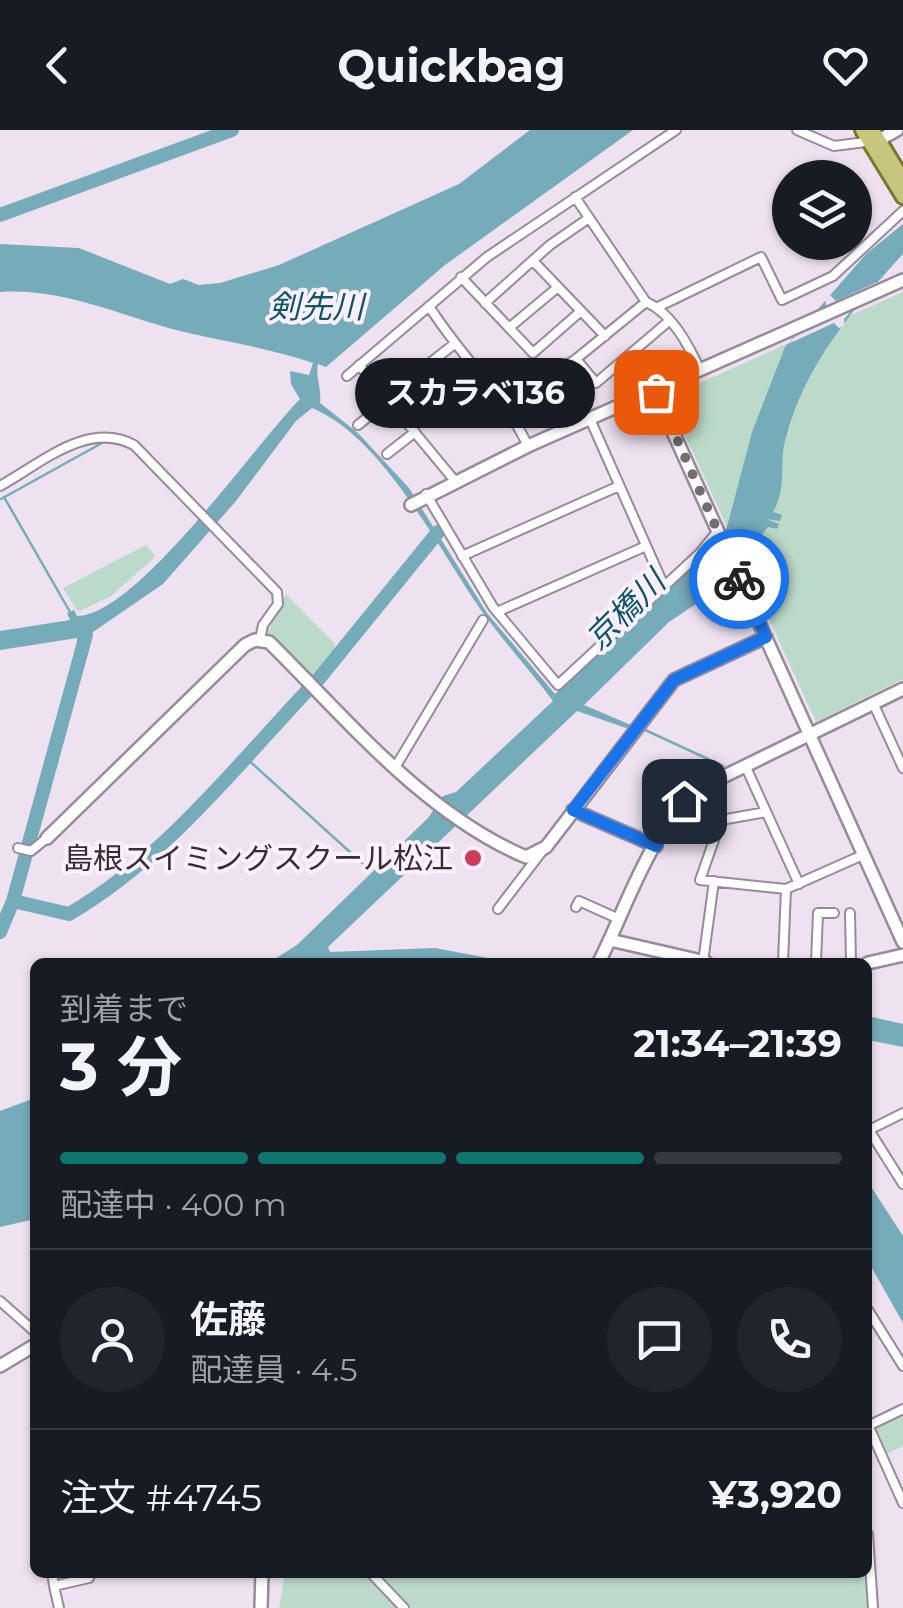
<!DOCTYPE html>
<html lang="ja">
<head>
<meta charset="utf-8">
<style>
  :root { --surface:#171b24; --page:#20242c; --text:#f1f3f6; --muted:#9ea1a6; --line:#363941; --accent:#0f766e }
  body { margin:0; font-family:Montserrat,"Noto Sans JP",sans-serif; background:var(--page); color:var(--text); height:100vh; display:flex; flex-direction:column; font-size:38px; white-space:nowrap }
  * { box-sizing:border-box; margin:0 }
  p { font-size:32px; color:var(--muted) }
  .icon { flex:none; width:55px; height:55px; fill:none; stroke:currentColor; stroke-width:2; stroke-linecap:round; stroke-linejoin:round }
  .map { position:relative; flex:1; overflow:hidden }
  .side { position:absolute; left:30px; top:828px; width:842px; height:620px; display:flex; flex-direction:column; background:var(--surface); border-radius:15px; box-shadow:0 2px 8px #0004 }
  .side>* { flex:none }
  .controls { position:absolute; left:772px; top:30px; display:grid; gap:20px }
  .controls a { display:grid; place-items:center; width:100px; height:100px; border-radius:50%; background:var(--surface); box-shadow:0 2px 8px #0004; font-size:50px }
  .pin { position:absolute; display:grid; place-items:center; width:85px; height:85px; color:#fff; margin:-42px; border-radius:20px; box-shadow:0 5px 15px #0006 }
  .courier { position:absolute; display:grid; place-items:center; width:100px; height:100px; margin:-50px; border:8px solid #1a73e8; border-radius:50%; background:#fff; color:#222; box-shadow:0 2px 12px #0007 }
  .bubble { position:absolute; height:70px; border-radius:35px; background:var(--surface); box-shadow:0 2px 8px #0004; font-size:32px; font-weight:700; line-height:70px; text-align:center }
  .head em { font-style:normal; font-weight:700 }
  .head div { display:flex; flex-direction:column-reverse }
  .head { display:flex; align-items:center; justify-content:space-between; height:170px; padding:0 30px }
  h1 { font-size:65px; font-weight:700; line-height:75px }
  .bar { display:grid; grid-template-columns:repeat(4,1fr); gap:15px 10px; align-content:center; height:120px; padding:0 30px }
  .bar i { height:12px; border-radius:8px; background:var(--line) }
  .bar .on { background:var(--accent) }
  .bar p { grid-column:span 4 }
  .line { display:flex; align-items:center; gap:25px; padding:0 30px; border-top:2px solid var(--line) }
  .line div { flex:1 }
  .round { display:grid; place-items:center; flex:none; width:105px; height:105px; border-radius:52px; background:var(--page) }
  header { display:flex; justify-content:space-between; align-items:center; height:130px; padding:0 30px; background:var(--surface); font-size:45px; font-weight:700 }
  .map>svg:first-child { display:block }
  .green { fill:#bcdaca }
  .water { fill:#76abb9 }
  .pier { fill:#eee2f1 }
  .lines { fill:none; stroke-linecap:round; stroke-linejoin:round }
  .stream { stroke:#76abb9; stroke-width:2.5 }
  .river { stroke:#76abb9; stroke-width:14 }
  .street-casing { stroke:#978b9a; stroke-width:12 }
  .secondary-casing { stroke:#978b9a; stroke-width:16 }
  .primary-casing { stroke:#7c772c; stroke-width:18 }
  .street { stroke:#fff; stroke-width:8 }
  .secondary { stroke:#fff; stroke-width:11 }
  .primary { stroke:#c8c57e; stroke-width:12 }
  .done { stroke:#746d76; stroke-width:10; stroke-dasharray:0 18 }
  .route { stroke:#1a73e8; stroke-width:12 }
  .poi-dot { fill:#ce3e5a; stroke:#fcefff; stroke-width:4 }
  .labels { text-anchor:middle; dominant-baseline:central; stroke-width:8; stroke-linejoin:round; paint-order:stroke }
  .poi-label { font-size:30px; fill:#332e34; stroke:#fcefff; text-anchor:end }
  .water-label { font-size:32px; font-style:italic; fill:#0d5767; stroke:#fcefff }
</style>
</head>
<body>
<header><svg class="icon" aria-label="back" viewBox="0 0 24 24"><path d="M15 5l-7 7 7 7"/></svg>Quickbag<svg class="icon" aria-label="heart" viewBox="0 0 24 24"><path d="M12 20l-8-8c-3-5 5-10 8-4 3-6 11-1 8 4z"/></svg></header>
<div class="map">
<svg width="903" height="1478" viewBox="0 0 903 1478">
  <rect width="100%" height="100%" fill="#eee2f1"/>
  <path class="green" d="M903,162V549L816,592L670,272L675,264Z
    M146,415L155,425L152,430L111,466L78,482L63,458Z
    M286,464L335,514V525L314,548L267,503Z
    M903,1285V1316L884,1325L872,1299Z
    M868,1442L871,1478H279L285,1443Z"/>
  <path class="water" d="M530,0H633L445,135L326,237L318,234C315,246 322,259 320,273L358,303L409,358L487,483L555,564L703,426L727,397L752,302L785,217L866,124L903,94V124C854,177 805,235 786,307C778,335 788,357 773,382L782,385L780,391L766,389L779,394L777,399L768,397L717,460L669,492L584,575L631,595L629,599L577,581L328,817L330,822L435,818L509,832H270L297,815L428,688L443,666L456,662L553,571C530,540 503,511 481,480C439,420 383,307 312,278L296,291L236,371L163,454L90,504L86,521H78L77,508L0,520V501L70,490L67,483L74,480L77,486C136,486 253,317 300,269L291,254L290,241L309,245L313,233C267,217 219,211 172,199C114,183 61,158 0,162V114L79,118L170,154L183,149L199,155L220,153L279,135L459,54Z
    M868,886L903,894V917L868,910Z
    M35,968V1089L0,1097V981Z
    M868,1052L903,1106V1193L868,1131Z"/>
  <path class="pier" d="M877,152L844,189V196L839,198L834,193L788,214L826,175L825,167L830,165L836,171Z"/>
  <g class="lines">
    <path class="stream" d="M4,367L70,482
      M1,369L102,313
      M643,599L723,636
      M245,627L362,733
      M1,785L5,786"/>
    <path class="river" d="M0,85L232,0
      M317,551L438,402
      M13,771L69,784C161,731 234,639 306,562
      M0,802L13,771L86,505"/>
    <g class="street-casing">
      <path id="street" d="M797,0L834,16L873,11
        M575,67L646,172C672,183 689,216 700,240
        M535,133L605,206
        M461,147L533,223L581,181
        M485,173L550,115L589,88
        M429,176C460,226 503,263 528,316
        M658,177L761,127L782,170L833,146L903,81
        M509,198L558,157
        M453,215L430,233L482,290L511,278
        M576,229L596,253L669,191
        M359,235L455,351
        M347,246L487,127L676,0
        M507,274L576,229L646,172
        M590,289L664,456
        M358,295L389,270
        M387,324L415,302
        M0,356C40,334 88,290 134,315L277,462L278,474L263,495L260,509
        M426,364L493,477L558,555L699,424L717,402
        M462,426L619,356
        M497,482L646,416
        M874,575L903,638
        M745,635L799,754
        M396,636L483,490
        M766,682L721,690L700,750L786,759L865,724
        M18,718L31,721L47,708
        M576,777L579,771L619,789
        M498,779L543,720
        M850,783L851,832
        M703,832L714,751
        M783,832L786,759
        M816,832L818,783H834
        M903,983L869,1000L903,1054
        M0,1171L35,1202
        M868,1180L903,1236
        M868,1295L903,1373
        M868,1296L903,1279
        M868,1404L873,1478
        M52,1442L54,1456L89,1448L92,1442
        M370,1442L404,1478
        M54,1456L59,1478"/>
    </g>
    <g class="secondary-casing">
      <path id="secondary" d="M879,10L897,0
        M655,262L903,812
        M411,375L528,316L903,150
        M573,680L656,716
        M47,708L245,515L255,510L269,512C346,588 424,684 526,727L546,717L674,550L766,507
        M610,810L706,832
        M599,832C628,775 650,698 702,657L903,559
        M868,833L903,825
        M0,1236L35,1215
        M261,1478L262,1442"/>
    </g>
    <g class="primary-casing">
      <path id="primary" d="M862,0L903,67
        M873,0L903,49"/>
    </g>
    <use href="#street" class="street"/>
    <use href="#secondary" class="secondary"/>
    <use href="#primary" class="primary"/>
  </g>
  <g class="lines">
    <path class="done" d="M656,262L739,449"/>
    <path class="route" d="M684,671L656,716L573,680L674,550L766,507L739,449"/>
  </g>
  <circle class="poi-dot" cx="473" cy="728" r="10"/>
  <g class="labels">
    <g class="poi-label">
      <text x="453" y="728">島根スイミングスクール松江</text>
    </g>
    <g class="water-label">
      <text x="316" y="176">剣先川</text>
      <text transform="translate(625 480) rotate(-45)">京橋川</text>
    </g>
  </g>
</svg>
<div class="controls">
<a><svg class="icon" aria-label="layers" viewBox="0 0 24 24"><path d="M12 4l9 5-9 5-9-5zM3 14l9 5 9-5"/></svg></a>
</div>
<div class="pin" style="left:656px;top:262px;background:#ea580c"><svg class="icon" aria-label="bag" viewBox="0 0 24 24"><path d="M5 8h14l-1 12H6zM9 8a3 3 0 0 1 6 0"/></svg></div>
<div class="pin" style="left:684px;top:671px;background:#1f2937"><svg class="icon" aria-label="home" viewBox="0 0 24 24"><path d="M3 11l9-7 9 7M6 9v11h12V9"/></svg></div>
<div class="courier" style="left:739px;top:449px"><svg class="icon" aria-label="bike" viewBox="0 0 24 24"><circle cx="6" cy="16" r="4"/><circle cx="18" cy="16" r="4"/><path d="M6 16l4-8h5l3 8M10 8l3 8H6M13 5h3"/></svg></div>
<div class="bubble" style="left:355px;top:228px;width:240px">スカラベ136</div>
<section class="side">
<div class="head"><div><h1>3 分</h1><p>到着まで</p></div><em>21:34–21:39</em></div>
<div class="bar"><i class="on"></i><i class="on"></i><i class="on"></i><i></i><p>配達中 · 400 m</p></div>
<div class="line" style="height:180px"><a class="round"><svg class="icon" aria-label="person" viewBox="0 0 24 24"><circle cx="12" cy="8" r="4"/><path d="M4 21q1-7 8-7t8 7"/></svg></a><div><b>佐藤</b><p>配達員 · 4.5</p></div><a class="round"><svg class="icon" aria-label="chat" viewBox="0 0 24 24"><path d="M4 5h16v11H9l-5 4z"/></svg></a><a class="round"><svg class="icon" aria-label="phone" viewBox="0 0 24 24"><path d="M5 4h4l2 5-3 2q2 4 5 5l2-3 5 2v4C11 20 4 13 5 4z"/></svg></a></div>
<div class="line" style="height:130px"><div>注文 #4745</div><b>¥3,920</b></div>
</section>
</div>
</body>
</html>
